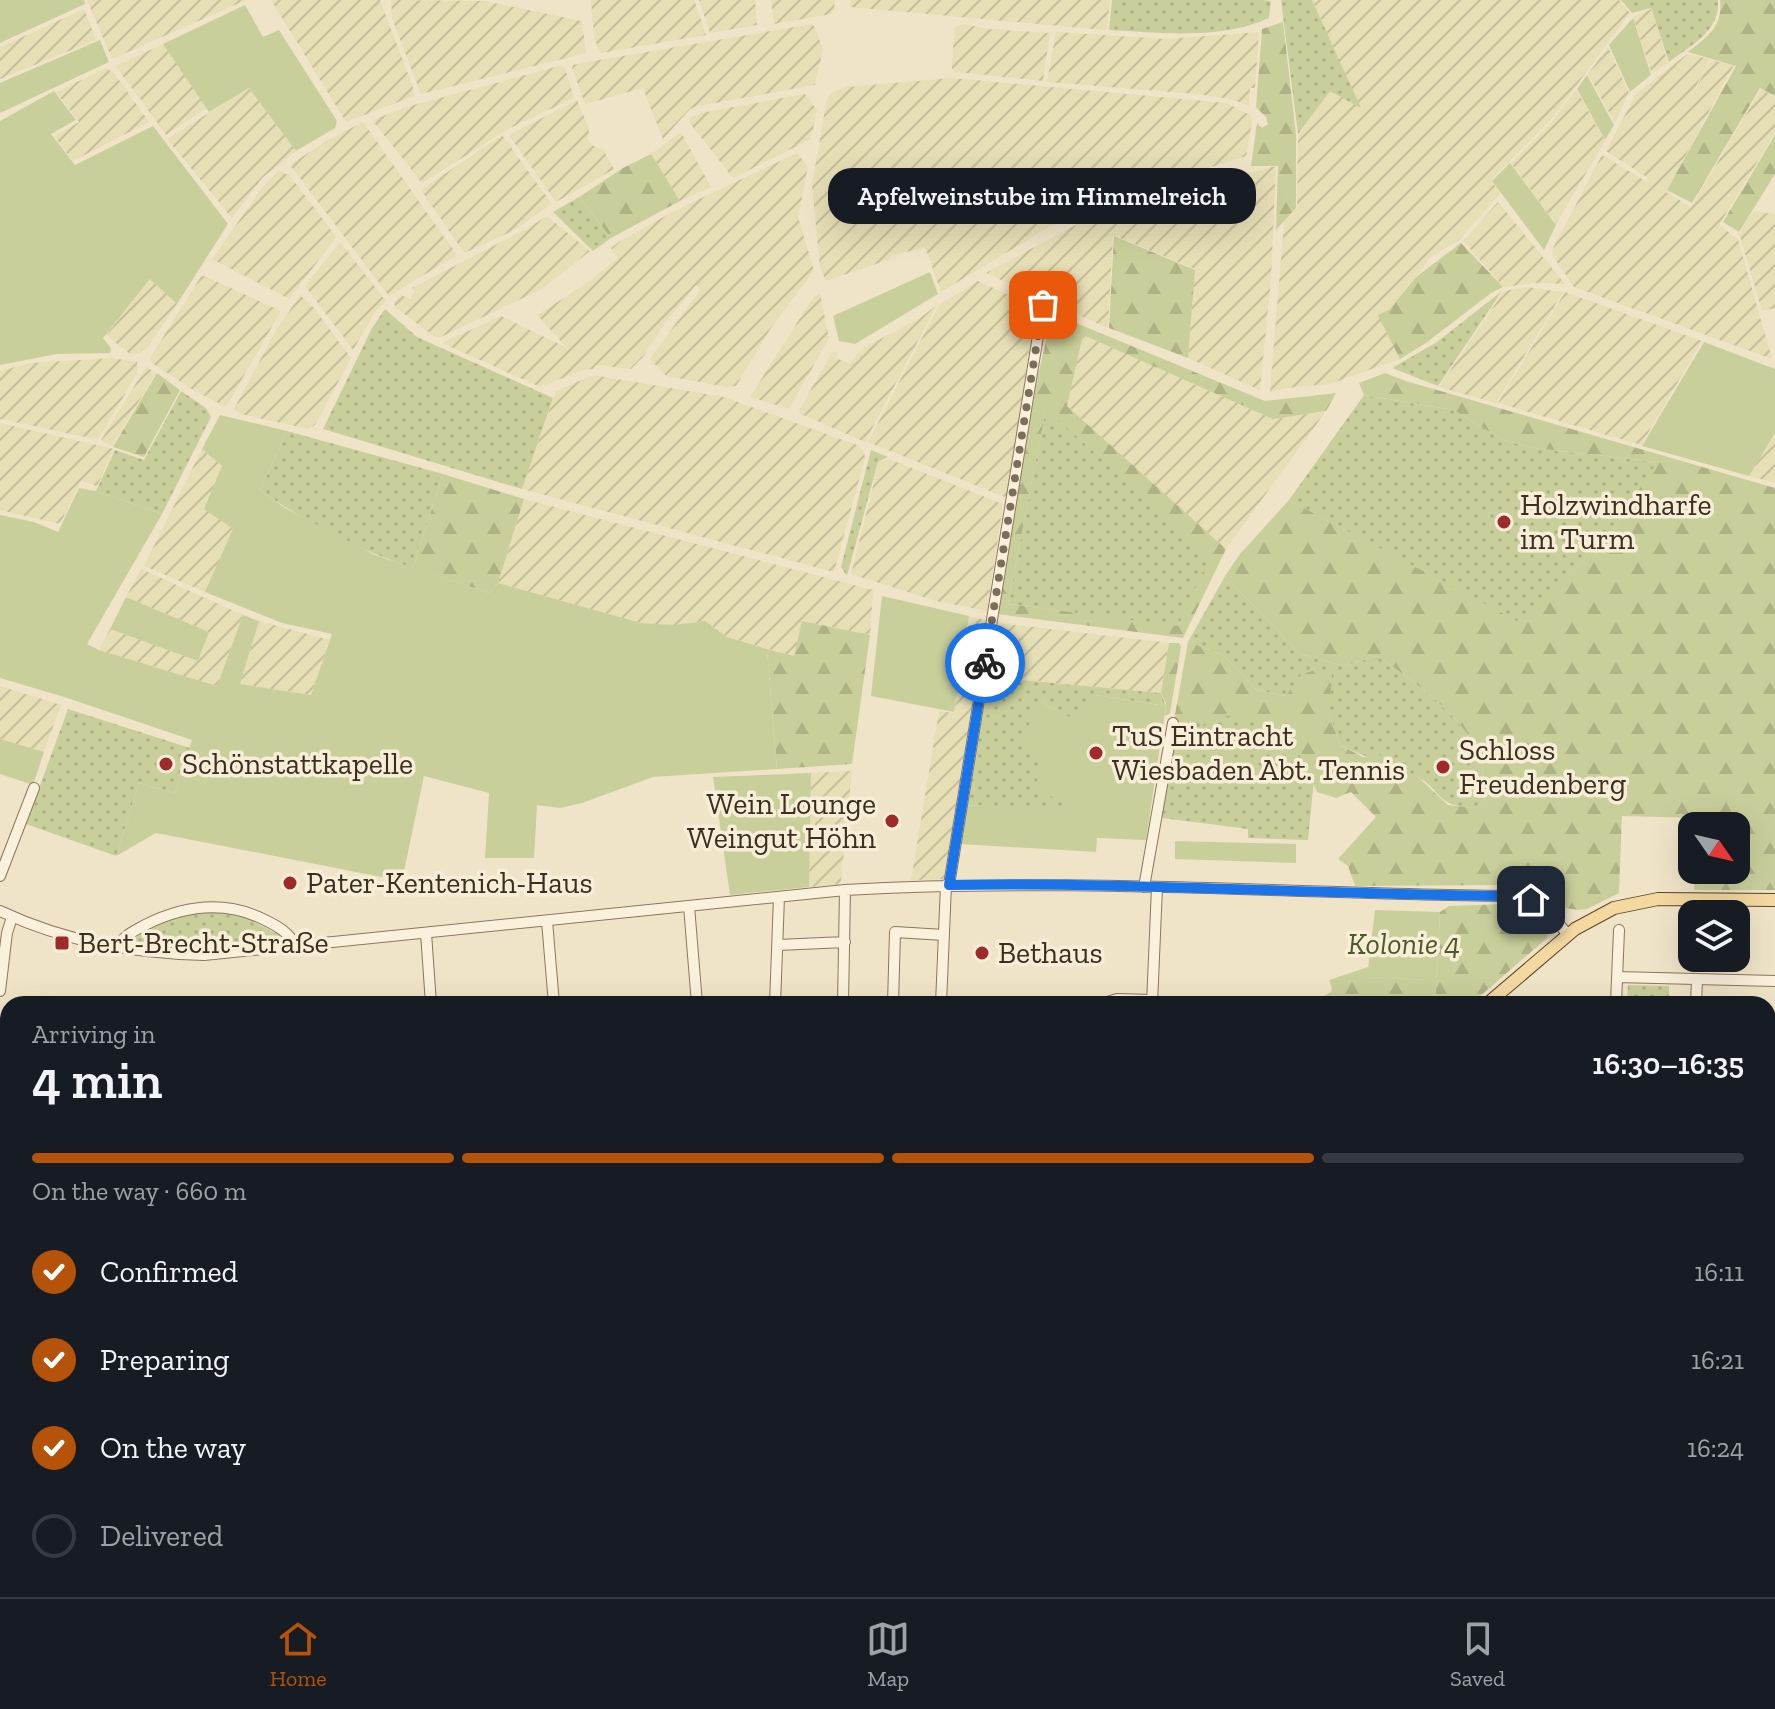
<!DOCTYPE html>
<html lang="en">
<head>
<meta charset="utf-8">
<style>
  :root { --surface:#171b24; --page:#242831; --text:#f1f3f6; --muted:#9ea1a6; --line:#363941; --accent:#b45309 }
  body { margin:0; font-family:"Zilla Slab",serif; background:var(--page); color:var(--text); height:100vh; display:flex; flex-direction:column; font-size:30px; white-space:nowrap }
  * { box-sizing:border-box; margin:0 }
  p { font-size:26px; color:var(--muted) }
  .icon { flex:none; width:44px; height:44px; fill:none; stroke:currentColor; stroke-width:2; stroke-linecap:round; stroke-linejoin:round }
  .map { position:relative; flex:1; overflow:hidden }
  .details { position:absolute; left:0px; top:996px; width:1776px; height:602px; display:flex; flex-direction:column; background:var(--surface); border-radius:24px 24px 0 0; box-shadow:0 8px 32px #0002 }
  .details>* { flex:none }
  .needle { width:52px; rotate:124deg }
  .fabs { position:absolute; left:1678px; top:812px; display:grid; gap:16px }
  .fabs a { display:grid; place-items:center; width:72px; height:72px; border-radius:16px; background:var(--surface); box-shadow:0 8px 32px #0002; font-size:40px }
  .pin { position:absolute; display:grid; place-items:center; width:68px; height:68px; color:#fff; margin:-34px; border-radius:16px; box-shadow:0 4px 12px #0006 }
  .courier { position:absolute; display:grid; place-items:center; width:80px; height:80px; margin:-40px; border:6px solid #1a73e8; border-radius:50%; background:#fff; color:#222; box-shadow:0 2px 10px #0007 }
  .bubble { position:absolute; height:56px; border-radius:24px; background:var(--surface); box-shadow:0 8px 32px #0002; font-size:26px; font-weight:600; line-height:56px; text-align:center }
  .head em { font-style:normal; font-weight:600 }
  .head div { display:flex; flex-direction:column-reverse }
  .head { display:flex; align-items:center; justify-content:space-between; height:136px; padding:0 32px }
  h1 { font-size:52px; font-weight:600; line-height:60px }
  .bar { display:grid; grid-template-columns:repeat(4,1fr); gap:12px 8px; align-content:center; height:96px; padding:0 32px }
  .bar i { height:10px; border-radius:6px; background:var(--line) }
  .bar .active { background:var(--accent) }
  .bar p { grid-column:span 4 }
  ol { padding:0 32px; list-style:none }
  li { display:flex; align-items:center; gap:24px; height:88px }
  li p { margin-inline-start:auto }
  li .icon { padding:8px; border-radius:50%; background:var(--accent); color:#fff; stroke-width:4 }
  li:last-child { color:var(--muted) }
  li i { width:44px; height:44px; border:4px solid var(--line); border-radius:50% }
  .tab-bar { display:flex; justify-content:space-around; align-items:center; height:112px; border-top:2px solid var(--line); background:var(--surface); font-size:22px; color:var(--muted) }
  .tab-bar a { display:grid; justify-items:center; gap:4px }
  .tab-bar .active { color:var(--accent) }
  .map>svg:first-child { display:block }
  .farmland { fill:url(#farmland-furrows) }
  .grass { fill:url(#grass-dots) }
  .forest { fill:url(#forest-firs); fill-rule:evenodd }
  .garden { fill:#c9cf9b }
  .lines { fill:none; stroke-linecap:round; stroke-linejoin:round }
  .minor-casing { stroke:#8d765c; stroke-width:12 }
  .major-casing { stroke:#5b4430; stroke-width:14 }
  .minor { stroke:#faf1dc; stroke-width:10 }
  .major { stroke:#f3d9a0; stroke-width:12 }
  .done { stroke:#7c6e5b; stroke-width:8; stroke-dasharray:0 14.4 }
  .route { stroke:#1a73e8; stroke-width:10 }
  .poi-dot { fill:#9e2a2b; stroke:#f7eed8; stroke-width:3 }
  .labels { text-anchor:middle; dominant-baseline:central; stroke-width:7; stroke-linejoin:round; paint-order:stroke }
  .poi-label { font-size:30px; fill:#3d2e20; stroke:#f7eed8; text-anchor:start }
  .park-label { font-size:30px; font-style:italic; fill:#4d5a26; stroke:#f7eed8 }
</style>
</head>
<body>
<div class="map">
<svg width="1775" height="1597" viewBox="0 0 1775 1597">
  <defs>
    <pattern id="farmland-furrows" width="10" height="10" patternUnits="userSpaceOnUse" patternTransform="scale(2)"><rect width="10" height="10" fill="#e6deb5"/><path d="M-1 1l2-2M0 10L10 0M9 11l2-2" fill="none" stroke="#c6bf9b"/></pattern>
    <pattern id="grass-dots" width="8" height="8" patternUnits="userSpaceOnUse" patternTransform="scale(2)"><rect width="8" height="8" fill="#c9cf9b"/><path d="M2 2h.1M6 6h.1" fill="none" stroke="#aeb285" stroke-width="1.8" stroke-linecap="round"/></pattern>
    <pattern id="forest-firs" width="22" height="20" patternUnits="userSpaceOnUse" patternTransform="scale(2)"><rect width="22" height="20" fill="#c9cf9b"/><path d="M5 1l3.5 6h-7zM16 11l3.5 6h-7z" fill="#aeb285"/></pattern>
  </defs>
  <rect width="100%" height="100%" fill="#f0e4c8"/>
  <path class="farmland" d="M87,0H246L112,59Z
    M271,0H380L413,87L414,96L346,122Z
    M391,0L485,1L582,21L586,53L421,94L392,18Z
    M591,0H694L706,35L601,53L594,39Z
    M699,0H755L757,25L710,33Z
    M771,0H835L834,11L831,14L774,24Z
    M851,0H1110L1107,29L1104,30L850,7Z
    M1312,0H1619L1630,13L1550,121L1491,180L1500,194L1458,241L1432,256L1389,310L1400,359L1330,384L1287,388L1270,392L1284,222L1297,208L1298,135L1330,90L1360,107Z
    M84,9L96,40L0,79V47Z
    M1651,9L1668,63L1652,74L1633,17Z
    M813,24L823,49L815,85L698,106L690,109L663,139L643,88L585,104L572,68L573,65L587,62Z
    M965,24L988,29L1050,33L1043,81L955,72L952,68L954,30L959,25Z
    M1056,32L1166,39L1259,32L1255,88H1250L1249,106L1231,99L1196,94L1047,82Z
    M163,44L207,108L166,135L116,66Z
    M1608,47L1629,93L1615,123L1588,74Z
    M1687,54L1710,59L1677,123L1711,60L1734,65L1666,192L1691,207L1761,89L1775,97V133L1719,225L1738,239L1772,359L1574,287L1552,255L1553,248L1602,155L1647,182L1648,178L1606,151L1636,94Z
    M559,66L565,68L574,98L508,129L422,183L372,120L410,106Z
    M106,68L114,73L149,122L73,161L54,136L79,122L56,92Z
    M952,78L1226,103L1250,115L1252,122L1246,156L1079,209L941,292L925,247L891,256V259L826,281L820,268L812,185L827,98L834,92L847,87Z
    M249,88L296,151L262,178L232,218L167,139Z
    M1576,89L1605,141L1556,224L1511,163L1552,122Z
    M805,94L817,110L811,139L733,178L689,122L691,117L701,113Z
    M577,100L589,129L588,138L591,145L603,149L614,169L556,202L509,135Z
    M363,122L457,255L389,296L290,165L326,141Z
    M681,132L711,187L680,201L651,154Z
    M502,135L552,204L513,231L464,253L421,190Z
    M797,153L808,167L798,217L814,270L769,331L736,386L727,387L666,376L650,359L700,290L696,285L666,322L643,357L631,369L596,365L594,369L584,370L540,387L442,343L501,316L567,348L537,315L590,281L618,258L611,248L620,241L678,209Z
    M1276,166L1271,279L1260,390L1188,358L1195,269L1113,235L1108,328L986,273L1094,215Z
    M279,170L290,176L335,235V239L289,299L212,259L262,188Z
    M1498,202L1565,284L1534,283L1504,287L1463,241Z
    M1753,211L1775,214V308L1762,311L1739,233Z
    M547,216L590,251L542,289L441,337H435L395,307L394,302L401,295L410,299L415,291L412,288L528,228Z
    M340,242L386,301L376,311L353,350L305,286Z
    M202,275L281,311L226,407L195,391L152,363L150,358Z
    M151,278L177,304L147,348L138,354H130L106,335Z
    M978,281L1036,307L1007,498L868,442L939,305Z
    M1527,287L1563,292L1496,403L1439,387L1504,291Z
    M1565,292L1702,341L1641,445L1498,403Z
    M820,293L829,338L789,409L750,397L814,296Z
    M300,295L314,308L351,358L315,425L308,429L241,414L234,409L274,334Z
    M937,305L865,442L801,414L799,410L833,351L838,354L837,358L849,364L863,348L920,318Z
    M1083,335L1273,419L1326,411L1226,549L1067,406Z
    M112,358L137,362V374L100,436L95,439L0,419V371L30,363Z
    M146,367L156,373L112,446L103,442L101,440Z
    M593,375L724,397L857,445L864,451L865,458L834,572L522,489L556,391Z
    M0,423L114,449L97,486L81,481L60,524L0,510Z
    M1775,433V483L1749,476Z
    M202,449L222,466L234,529L205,592L144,566Z
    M889,459L1003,504L987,611L936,601L851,574L879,462Z
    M524,499L873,590L870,635L803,621L794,656L727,637L705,621L674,625L641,623L498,583Z
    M141,569L243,615L217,686L99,650L110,629L198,661L209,632L126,597Z
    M969,616L988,621L947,879L911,880L939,711L954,713Z
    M259,621L330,640L311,695L240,684Z
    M1000,623L1169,643L1161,693L989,677L994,630Z
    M0,686L61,705L44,752L0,739Z
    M852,771L841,882L839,884L809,887L811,773Z"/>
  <path class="grass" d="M1112,0H1262L1271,1L1269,18C1221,40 1161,33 1109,30Z
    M1281,0H1312L1361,108L1330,91L1298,134Z
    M1621,0H1718C1720,32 1692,44 1669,62L1651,8L1632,13Z
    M579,197L611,238L593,251L553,212Z
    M1502,291L1438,386L1392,368L1437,342Z
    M385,309L417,337L553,398L522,489L323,429L372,328Z
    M181,391L206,408L211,417L162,514L96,491L115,450L144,460Z
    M1364,395L1454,410L1503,440L1534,448L1658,462L1610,534L1519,623L1289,500Z
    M1046,408L1211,556L1178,627L1008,604Z
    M287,431L443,474L413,568C359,550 306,523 260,490Z
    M871,450L888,457L878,462L847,576L841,567Z
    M1225,576L1300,654L1344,666L1377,656C1410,678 1468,719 1480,758C1485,773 1484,787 1483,802L1474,808C1434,806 1443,790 1416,776C1392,764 1365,758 1340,745L1329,714L1286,696L1257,690L1223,655L1188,642Z
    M989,677L1161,693L1166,706L1095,695L1078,722L1041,702L1047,760L1079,811L966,805Z
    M1179,699L1272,713L1315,769L1308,840L1248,838V829L1162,818Z
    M68,709L190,748L175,793L139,783L116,856L26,824Z
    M219,910L240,915L284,937L200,947L129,942C163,917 178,915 219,910Z
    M1628,985L1669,986V1004H1627Z"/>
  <path class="forest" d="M1720,0H1775V96L1760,88L1692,203L1667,190L1736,66L1688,52C1707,37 1723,27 1720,0Z
    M1283,22L1296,135V208L1276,230L1278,166H1251L1257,123L1262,128L1268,124L1266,117L1256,107L1262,29Z
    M1775,135V174L1739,232L1723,222Z
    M651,154L680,201L611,238L579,197L623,168Z
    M1114,236L1195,270L1188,358L1109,328Z
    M1461,243L1503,287L1491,293L1426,343L1400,359L1378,315L1389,310L1416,277Z
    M1052,313L1265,401L1336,393L1326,411L1273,419L1083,335L1067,406L1226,549L1183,638L997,614L1037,380ZM1046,409L1210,556L1178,626L1008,604Z
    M157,373L180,390L144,457L113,447Z
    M1385,373L1406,381L1775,488V890H1694L1695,870H1736V826H1699V818L1622,816L1619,893L1587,909L1578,910L1566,908L1536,890L1504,885L1355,886L1348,866L1338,859L1376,817L1351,792L1336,798L1317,792L1292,739L1262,723L1224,715L1198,727L1173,726L1188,642L1223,655L1257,690L1286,696L1301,675L1317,669L1332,675L1329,714L1340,745L1363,757L1381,755L1418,777L1448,805L1474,808L1483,802C1484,787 1485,773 1480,758C1468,719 1410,678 1377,656L1344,666L1300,654L1225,576L1240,554L1289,500L1519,622L1610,534L1657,462L1534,448L1503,440L1454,410L1364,395L1359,383Z
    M443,474L524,499L498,583L489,593L413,568Z
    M802,621L870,635L852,764L777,769L767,649L794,656Z
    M1169,643H1179L1181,647L1170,713L1165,716L1166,703L1161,693Z
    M1507,904C1526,906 1538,912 1549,927L1547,938L1471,1004H1435L1440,912L1449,906Z
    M1368,967V977L1426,980L1425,1004H1310L1331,992L1332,988L1329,980Z
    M1775,1496V1597H1708L1711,1590H1768V1497Z"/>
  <path class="garden" d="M0,0H84L85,4L0,43Z
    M245,5L263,37L279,30L337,121L335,128L296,151L249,88L209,112L163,44Z
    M1633,18L1651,75L1630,92L1609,45Z
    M100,40L109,62L0,113V83Z
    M1587,75L1614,125L1605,140L1577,89Z
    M54,91L76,120L51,134L75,165L153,126L228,224L177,304L150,279L103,338L111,348L110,353L57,354L0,365V121Z
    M1510,163L1556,225L1544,250L1492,181Z
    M930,272L938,294L855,344L839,341L833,316Z
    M1704,342L1775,369V433L1749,476L1642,446Z
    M220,415L287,431L260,490L285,508L375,555L489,593L498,583L641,623L674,625L705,621L727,637L767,649L777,769L653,777L582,803L560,808L537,805L534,858H485L489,793L424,776L402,881L156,833L116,856L139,783L175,793L192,740L61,696L0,678V515L34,522L58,532L79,488L96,491L162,514L87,644L99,650L217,686L243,615L259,621L240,684L311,695L332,634L282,623L205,592L233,529L204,509L222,466L202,449Z
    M882,596L969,616L954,712L871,696Z
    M126,597L209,632L198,661L110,629Z
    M1095,695L1166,706L1146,840L1097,838L1096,852L959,844L966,805L1077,810L1034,787L1047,760L1018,745L1041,702L1077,721Z
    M0,739L44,752L33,785L0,774Z
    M811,773L809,887L730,895L713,777Z
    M1175,841L1296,844V863L1175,859Z
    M1375,910L1440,912L1435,1004H1425V980L1367,977Z"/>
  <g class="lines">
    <g class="minor-casing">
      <path id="minor" d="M0,876L34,788
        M949,885L1043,305
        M1144,887L1173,723
        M689,906L697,1004
        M0,911C66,942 132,953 204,955L845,890C1069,877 1293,894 1517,896C1541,901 1553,916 1568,935
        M547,921L554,1004
        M426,933L431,1004
        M778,945L845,942
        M117,949C122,936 134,931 145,925C185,905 227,900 267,921C279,927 289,933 295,945
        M1617,977L1775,981
        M0,991L7,933L12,917
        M775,1004L779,897
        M843,1004L845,890
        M893,1004L895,932L944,935
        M941,1004L946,885
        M1101,1004L1117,999L1151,1000
        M1152,1004L1157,887
        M1616,1004L1619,930
        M1696,1004L1697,980
        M1768,1154H1775
        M1768,1365L1775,1363
        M0,1442L8,1425
        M289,1590L299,1597
        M1665,1590L1667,1591
        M128,1597L132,1590
        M434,1597L437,1590
        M1283,1597L1288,1590
        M1567,1597L1573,1590"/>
    </g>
    <g class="major-casing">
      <path id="major" d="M1487,1004L1575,929L1614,908L1658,899L1775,900
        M1116,1597L1119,1590"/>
    </g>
    <use href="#minor" class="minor"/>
    <use href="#major" class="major"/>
  </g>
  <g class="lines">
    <path class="done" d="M985,663L1043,305"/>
    <path class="route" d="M985,663L949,885C1138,882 1327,895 1517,896L1531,900"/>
  </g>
  <g class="poi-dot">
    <circle cx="1504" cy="522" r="8"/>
    <circle cx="1096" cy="753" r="8"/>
    <circle cx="166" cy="764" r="8"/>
    <circle cx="1443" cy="767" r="8"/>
    <circle cx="892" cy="821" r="8"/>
    <circle cx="290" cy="883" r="8"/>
    <rect x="54" y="935" width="16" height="16" rx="4"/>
    <circle cx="982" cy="953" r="8"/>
  </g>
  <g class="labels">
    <g class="poi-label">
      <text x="1520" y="505">Holzwindharfe<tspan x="1520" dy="34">im Turm</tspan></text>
      <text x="1112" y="736">TuS Eintracht<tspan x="1112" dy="34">Wiesbaden Abt. Tennis</tspan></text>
      <text x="1459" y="750">Schloss<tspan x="1459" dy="34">Freudenberg</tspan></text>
      <text x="182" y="764">Schönstattkapelle</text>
      <text x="876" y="804" text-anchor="end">Wein Lounge<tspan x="876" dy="34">Weingut Höhn</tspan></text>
      <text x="306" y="883">Pater-Kentenich-Haus</text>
      <text x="78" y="943">Bert-Brecht-Straße</text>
      <text x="998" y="953">Bethaus</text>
    </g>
    <g class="park-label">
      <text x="1404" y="944">Kolonie 4</text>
    </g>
  </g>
</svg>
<div class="fabs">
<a><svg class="needle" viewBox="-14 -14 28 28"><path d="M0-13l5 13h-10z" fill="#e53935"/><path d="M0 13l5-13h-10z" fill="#9ea1a6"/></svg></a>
<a><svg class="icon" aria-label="layers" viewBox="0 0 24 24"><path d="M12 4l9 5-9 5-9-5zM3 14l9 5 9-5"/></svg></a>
</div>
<div class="pin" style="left:1043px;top:305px;background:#ea580c"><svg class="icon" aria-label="bag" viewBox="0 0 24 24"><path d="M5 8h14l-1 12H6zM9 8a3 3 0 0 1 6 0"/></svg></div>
<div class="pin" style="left:1531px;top:900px;background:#1f2937"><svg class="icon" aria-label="home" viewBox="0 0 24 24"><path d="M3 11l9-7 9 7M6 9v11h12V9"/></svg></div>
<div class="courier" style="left:985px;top:663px"><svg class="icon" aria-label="bike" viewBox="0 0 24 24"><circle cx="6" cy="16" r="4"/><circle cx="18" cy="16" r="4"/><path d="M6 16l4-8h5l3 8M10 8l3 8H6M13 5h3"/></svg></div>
<div class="bubble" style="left:828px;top:168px;width:428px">Apfelweinstube im Himmelreich</div>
<section class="details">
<div class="head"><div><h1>4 min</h1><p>Arriving in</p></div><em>16:30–16:35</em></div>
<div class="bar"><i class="active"></i><i class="active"></i><i class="active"></i><i></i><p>On the way · 660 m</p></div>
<ol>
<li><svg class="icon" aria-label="check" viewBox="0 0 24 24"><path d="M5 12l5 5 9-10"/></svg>Confirmed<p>16:11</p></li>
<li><svg class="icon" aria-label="check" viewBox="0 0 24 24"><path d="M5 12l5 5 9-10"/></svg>Preparing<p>16:21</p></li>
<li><svg class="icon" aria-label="check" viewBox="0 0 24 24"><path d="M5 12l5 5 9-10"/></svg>On the way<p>16:24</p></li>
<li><i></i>Delivered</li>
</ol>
</section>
</div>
<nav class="tab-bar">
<a class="active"><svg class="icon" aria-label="home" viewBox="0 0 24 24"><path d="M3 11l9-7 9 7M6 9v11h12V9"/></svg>Home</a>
<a><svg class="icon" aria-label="map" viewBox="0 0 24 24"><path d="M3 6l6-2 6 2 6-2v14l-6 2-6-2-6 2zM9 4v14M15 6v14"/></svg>Map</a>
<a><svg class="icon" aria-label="saved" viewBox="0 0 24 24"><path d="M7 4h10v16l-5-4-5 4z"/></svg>Saved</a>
</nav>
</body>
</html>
